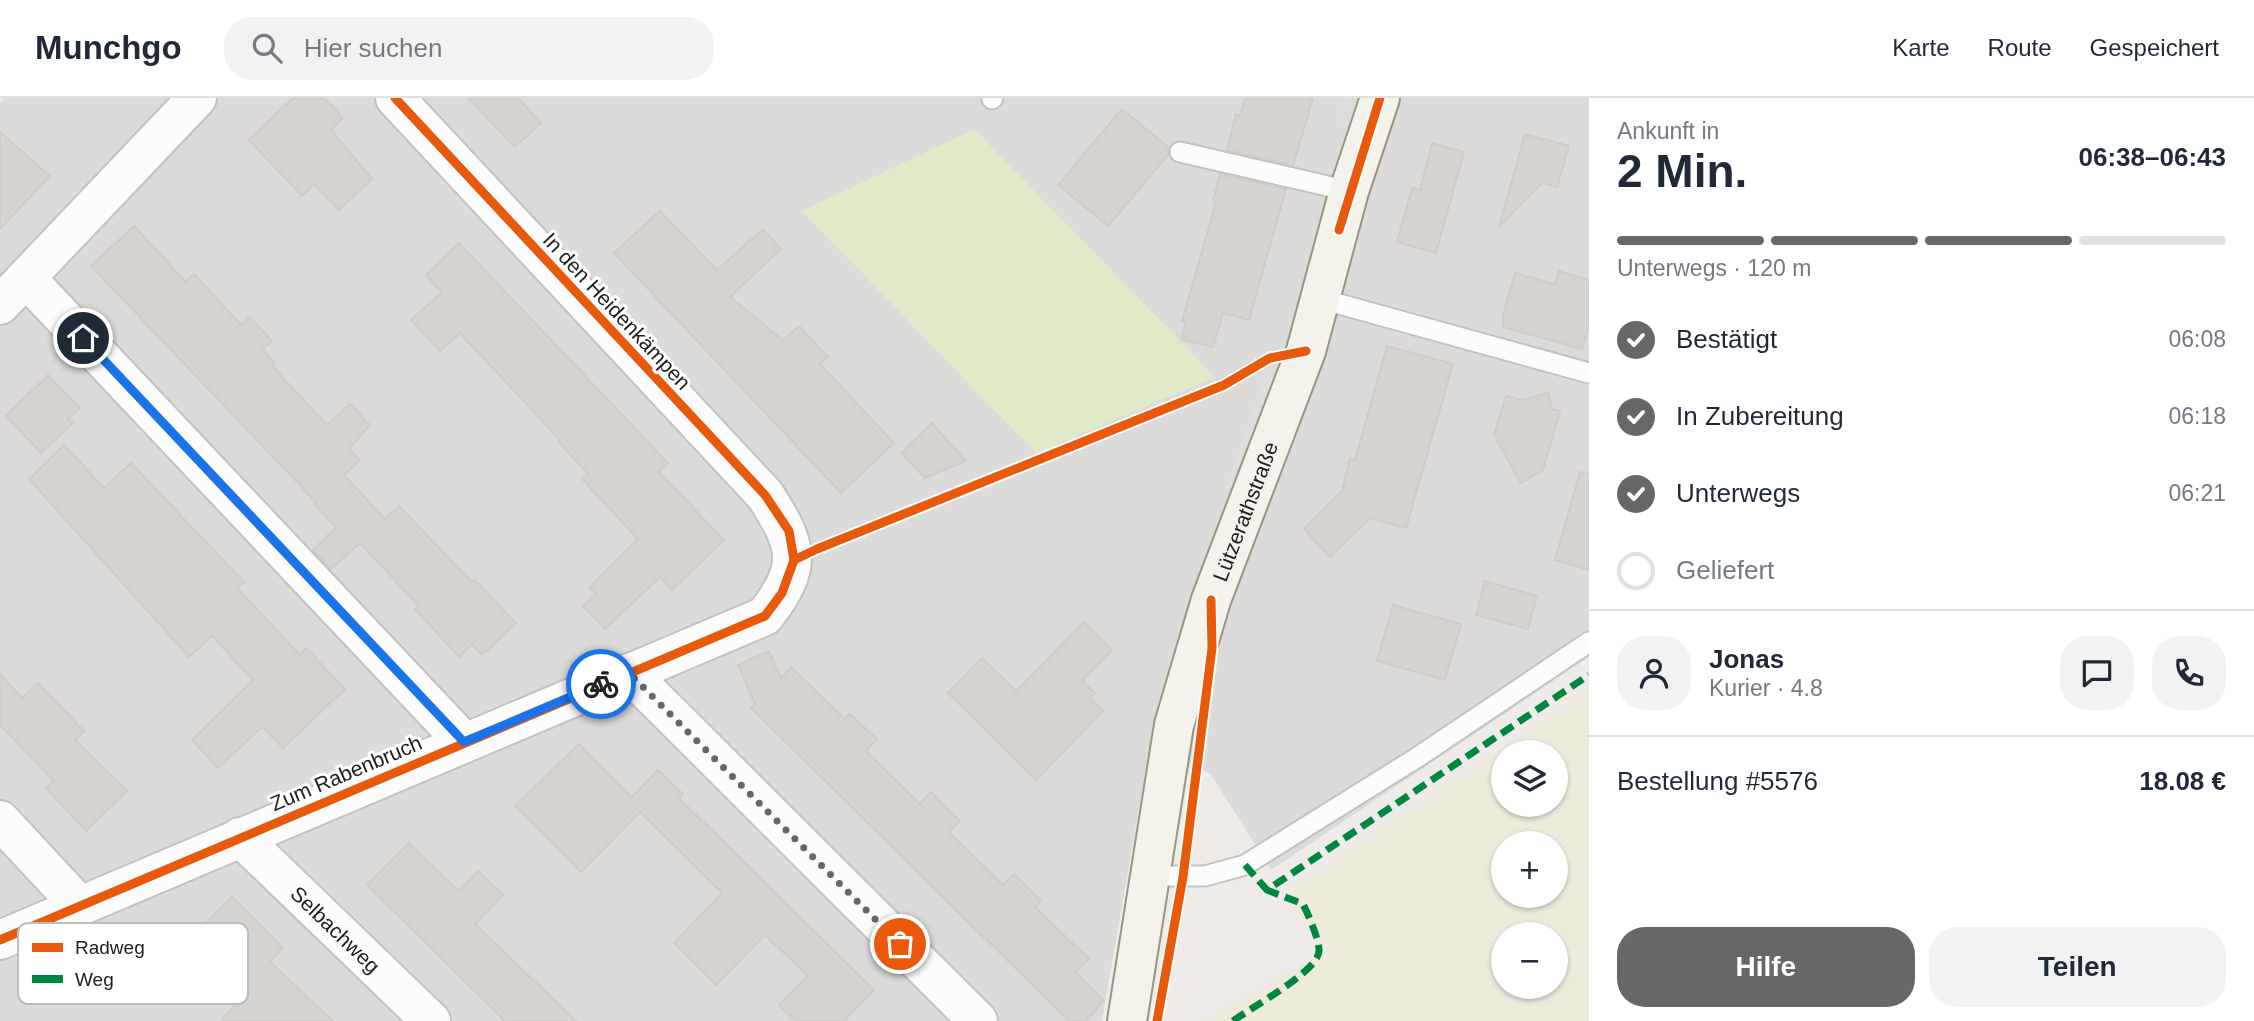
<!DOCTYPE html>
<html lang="de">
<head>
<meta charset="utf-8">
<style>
  :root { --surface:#fff; --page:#f2f2f3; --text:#1f2937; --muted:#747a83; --line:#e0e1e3; --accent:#686766 }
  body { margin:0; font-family:Helvetica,sans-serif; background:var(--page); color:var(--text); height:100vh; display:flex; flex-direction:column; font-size:26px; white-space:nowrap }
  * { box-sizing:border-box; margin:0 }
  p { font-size:23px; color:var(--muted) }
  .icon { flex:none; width:38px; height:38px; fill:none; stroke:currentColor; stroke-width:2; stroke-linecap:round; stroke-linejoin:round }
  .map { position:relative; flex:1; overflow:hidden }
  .drawer { display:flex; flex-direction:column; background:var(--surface); width:665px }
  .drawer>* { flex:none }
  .controls { position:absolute; left:1491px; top:642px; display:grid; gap:14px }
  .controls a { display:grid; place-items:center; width:77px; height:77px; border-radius:50%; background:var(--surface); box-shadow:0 2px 5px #0004; font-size:35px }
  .pin { position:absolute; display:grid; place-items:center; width:60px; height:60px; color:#fff; margin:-30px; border:4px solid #fff; border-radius:50%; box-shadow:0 2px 7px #0007 }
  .courier { position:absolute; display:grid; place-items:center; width:70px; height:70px; margin:-35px; border:5px solid #1a73e8; border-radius:50%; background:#fff; color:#222; box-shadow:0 2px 9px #0007 }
  .headline em { font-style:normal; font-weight:700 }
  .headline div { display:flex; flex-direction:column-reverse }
  .headline { display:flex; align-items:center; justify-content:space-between; height:119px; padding:0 28px }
  h1 { font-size:46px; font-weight:700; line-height:52px }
  .bar { display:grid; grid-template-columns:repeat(4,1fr); gap:10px 7px; align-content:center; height:84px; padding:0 28px }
  .bar i { height:9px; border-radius:5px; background:var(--line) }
  .bar .on { background:var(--accent) }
  .bar p { grid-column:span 4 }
  .line { display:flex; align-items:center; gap:18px; padding:0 28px; border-top:2px solid var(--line) }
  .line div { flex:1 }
  .round { display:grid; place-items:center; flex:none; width:74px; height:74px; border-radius:28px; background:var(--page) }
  ol { padding:0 28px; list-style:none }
  li { display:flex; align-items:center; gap:21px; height:77px }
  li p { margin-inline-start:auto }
  li .icon { padding:7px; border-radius:50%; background:var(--accent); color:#fff; stroke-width:4 }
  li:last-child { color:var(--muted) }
  li i { width:38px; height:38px; border:4px solid var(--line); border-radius:50% }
  .button { display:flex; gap:14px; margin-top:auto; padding:14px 28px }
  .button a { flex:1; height:80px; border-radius:28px; background:var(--accent); color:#fff; font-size:28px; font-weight:700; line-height:80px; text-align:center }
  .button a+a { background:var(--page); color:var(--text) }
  header { display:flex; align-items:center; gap:42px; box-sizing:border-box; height:98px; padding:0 35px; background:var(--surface); border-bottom:2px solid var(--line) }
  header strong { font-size:33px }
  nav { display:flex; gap:38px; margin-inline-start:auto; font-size:24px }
  .search { width:490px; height:63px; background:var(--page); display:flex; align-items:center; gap:18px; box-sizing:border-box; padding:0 24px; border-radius:28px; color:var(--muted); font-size:26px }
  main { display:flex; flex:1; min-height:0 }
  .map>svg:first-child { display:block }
  .residential { fill:#dddbda }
  .farmland { fill:#eeebdc; fill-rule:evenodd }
  .grass { fill:#e1eac8 }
  .parking { fill:#dedddc }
  .building { fill:#d6d3d1; stroke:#d1ccc9; stroke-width:2 }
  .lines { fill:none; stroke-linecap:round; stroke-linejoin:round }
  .lane-casing { stroke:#c4c2c1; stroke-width:23 }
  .street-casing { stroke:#c4c2c1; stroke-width:42 }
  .secondary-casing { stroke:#989580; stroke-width:42 }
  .lane { stroke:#fcfcfc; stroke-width:19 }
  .street { stroke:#fcfcfc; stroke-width:38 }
  .secondary { stroke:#f4f2eb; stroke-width:38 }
  .quiet { stroke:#00873e; stroke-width:7; stroke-dasharray:14 7; stroke-linecap:butt }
  .cycleway-casing { stroke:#fff; stroke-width:13 }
  .cycleway { stroke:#e8590c; stroke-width:9 }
  .done { stroke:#686766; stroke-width:7; stroke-dasharray:0 12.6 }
  .route { stroke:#1a73e8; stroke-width:9 }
  .labels { text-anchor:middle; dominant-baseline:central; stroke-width:6; stroke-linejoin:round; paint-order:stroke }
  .street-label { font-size:21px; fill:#202020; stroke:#fff }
  .key { fill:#fff; stroke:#bcbcbc; stroke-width:2 }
  .key-label { font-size:19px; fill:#202020 }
</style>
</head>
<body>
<header>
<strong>Munchgo</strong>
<div class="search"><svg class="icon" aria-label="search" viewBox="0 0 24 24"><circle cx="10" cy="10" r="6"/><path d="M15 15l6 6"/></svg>Hier suchen</div>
<nav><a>Karte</a><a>Route</a><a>Gespeichert</a></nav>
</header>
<main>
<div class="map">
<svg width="1589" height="923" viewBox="0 0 1589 923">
  <rect width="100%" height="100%" fill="#eeebe8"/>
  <path class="residential" d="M5,0H1589V559L1271,772L1210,675L1148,658L1102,923H0V5Z"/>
  <path class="farmland" d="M1589,592V923H1204L1323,854L1285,794ZM1503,654H1556V707H1503ZM1503,746H1556V798H1503ZM1503,836H1556V889H1503Z"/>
  <path class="grass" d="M975,31V32L1215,279L1036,355L802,113Z"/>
  <path class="parking" d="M1346,0H1357L1345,30L1335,27Z
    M1264,276L1274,279L1237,395L1226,391Z"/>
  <path class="building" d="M293,0H324L343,20L331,32L372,81L339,112L314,86L302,98L249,42Z
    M468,0H518L541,25L515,49Z
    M1245,0H1313L1293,68L1227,52L1236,16L1240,17Z
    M1122,11L1169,50L1168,57L1108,128L1058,87Z
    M0,34L50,78L0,131Z
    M1525,36L1569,48L1557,89L1542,85L1499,129Z
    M1432,45L1464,54L1436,155L1397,144L1412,90L1420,92Z
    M1220,76L1286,91L1249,222L1223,215L1213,249L1181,241L1186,224L1182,223L1216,104L1213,103Z
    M660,113L717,172L763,131L781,151L730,199L783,242L799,228L828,259L820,266L894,345L841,395L614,155Z
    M134,128L186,184L194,176L241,227L250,219L272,243L263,251L275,265L272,268L327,327L350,306L370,327L349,351L360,362L344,377L385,421L399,408L472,484L475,482L516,525L482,557L472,546L459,559L415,511L419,508L360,445L331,471L313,452L336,429L314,406L316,404L91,168Z
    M459,145L668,365L659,374L724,442L672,492L660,479L605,531L583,508L596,496L589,490L638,441L582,381L588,376L559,344L560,342L460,235L440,253L411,222L442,194L426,177Z
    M1559,173L1589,182V228L1582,251L1503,229V217L1515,175L1555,186Z
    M1387,248L1453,266L1406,430L1370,420L1330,459L1304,431L1342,393L1350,360L1355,362Z
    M48,277L80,310L68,321L73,325L41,355L6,318Z
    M1548,295L1552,311L1560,313L1543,372L1521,385L1494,337L1506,298L1522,302Z
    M932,325L966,363L925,380L901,355Z
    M64,347L104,390L131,365L244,484L237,490L300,557L306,550L345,591L283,650L262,629L218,670L192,642L253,582L212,538L189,559L29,381Z
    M1580,374L1589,375V472L1555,462Z
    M1485,483L1537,498L1528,531L1476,517Z
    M1393,507L1461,526L1445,582L1377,563Z
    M1084,524L1112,552L1082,583L1095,595L1090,600L1103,613L1036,682L948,595L982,560L1016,593Z
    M769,553L781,580L791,569L845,621L850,616L877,641L866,653L920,706L931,694L960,723L949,734L1003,787L1014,776L1041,803L1035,809L1089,861L1075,874L1104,903L1085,923H1069L751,610L755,606L738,567Z
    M0,576L22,600L38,585L84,633L75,642L127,693L86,733L46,690L54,683L0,627Z
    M579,646L632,699L658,672L683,696L679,700L874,892L844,923H796L779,907L808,878L765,837L716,887L674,845L722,795L640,714L581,774L515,708Z
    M409,745L458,793L478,773L503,797L475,826L576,923H505L367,787Z
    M232,799L283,850L270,864L333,923H220L236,907L205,875L210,871L200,861L220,841L205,826Z"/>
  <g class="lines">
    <g class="lane-casing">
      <path id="lane" d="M992,1L993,0
        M1180,54L1349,93
        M1321,201L1589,275
        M1150,778H1205L1245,767L1418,659L1589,544"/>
    </g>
    <g class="street-casing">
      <g id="street">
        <path d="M26,180L464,644"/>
        <path d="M0,207L197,0"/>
        <path d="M629,575L978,923"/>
        <path d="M0,722L79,807"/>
        <path id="s1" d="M240,739L431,923"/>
        <path d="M0,842L765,518C804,467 798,448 765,397L395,0"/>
      </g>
    </g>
    <g class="secondary-casing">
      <g id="secondary">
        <path id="s2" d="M1127,923L1174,627L1211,502L1306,253L1349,93L1380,0"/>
      </g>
    </g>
    <use href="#lane" class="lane"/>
    <use href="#street" class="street"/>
    <use href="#secondary" class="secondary"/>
    <path class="quiet" d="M1245,767L1267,792L1589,577
      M1233,923C1250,910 1320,873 1319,852C1319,841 1308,816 1303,806L1267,792"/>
    <g class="cycleway-casing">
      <path id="cycleway" d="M395,0L765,397L789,433L794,462
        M1339,132L1380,0
        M0,842L765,518L782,495L794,462L817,451L1224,287L1270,260L1306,253
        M1157,923L1183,779L1212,550L1211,502"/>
    </g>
    <use href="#cycleway" class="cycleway"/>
  </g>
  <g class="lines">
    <path class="done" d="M601,586L629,575L900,846"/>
    <path class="route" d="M83,240L464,644L601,586"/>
  </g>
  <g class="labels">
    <g class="street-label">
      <text transform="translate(617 213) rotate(47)">In den Heidenkämpen</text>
      <text stroke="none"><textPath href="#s2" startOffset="525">Lützerathstraße</textPath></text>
      <text transform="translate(346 675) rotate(-23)">Zum Rabenbruch</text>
      <text stroke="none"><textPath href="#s1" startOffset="133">Selbachweg</textPath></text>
    </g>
  </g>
  <rect x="18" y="825" width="230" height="81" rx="10" class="key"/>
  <rect x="32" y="845" width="31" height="9" fill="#e8590c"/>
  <rect x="32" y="877" width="31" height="8" fill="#00873e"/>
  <g class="key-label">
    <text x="75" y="856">Radweg</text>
    <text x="75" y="888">Weg</text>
  </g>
</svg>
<div class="controls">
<a><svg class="icon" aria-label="layers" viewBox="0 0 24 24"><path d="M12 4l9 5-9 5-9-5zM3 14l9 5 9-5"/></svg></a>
<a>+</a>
<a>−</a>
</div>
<div class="pin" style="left:900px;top:846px;background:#ea580c"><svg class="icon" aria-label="bag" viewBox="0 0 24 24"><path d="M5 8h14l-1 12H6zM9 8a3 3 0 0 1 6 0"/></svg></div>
<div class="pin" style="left:83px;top:240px;background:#1f2937"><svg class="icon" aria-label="home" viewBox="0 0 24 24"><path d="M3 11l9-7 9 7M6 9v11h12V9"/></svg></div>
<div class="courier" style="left:601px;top:586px"><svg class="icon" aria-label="bike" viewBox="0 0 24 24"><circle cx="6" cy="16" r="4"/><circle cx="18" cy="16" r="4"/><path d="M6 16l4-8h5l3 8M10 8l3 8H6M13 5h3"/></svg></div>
</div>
<section class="drawer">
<div class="headline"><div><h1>2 Min.</h1><p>Ankunft in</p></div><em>06:38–06:43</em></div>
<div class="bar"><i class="on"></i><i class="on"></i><i class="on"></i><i></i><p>Unterwegs · 120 m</p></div>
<ol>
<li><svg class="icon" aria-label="check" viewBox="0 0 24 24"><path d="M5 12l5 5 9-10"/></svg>Bestätigt<p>06:08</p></li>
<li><svg class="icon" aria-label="check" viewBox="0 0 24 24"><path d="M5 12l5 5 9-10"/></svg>In Zubereitung<p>06:18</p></li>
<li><svg class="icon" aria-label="check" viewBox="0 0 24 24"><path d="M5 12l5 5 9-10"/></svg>Unterwegs<p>06:21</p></li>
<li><i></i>Geliefert</li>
</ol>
<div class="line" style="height:126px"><a class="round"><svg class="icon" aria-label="person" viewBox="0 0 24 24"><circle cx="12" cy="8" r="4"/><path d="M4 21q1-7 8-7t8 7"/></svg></a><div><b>Jonas</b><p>Kurier · 4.8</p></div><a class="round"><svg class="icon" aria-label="chat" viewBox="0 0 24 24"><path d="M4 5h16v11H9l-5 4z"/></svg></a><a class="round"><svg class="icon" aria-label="phone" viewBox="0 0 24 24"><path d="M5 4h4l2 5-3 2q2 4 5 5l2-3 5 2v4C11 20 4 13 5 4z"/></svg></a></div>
<div class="line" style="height:91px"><div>Bestellung #5576</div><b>18.08 €</b></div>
<div class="button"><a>Hilfe</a><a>Teilen</a></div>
</section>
</main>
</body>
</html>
